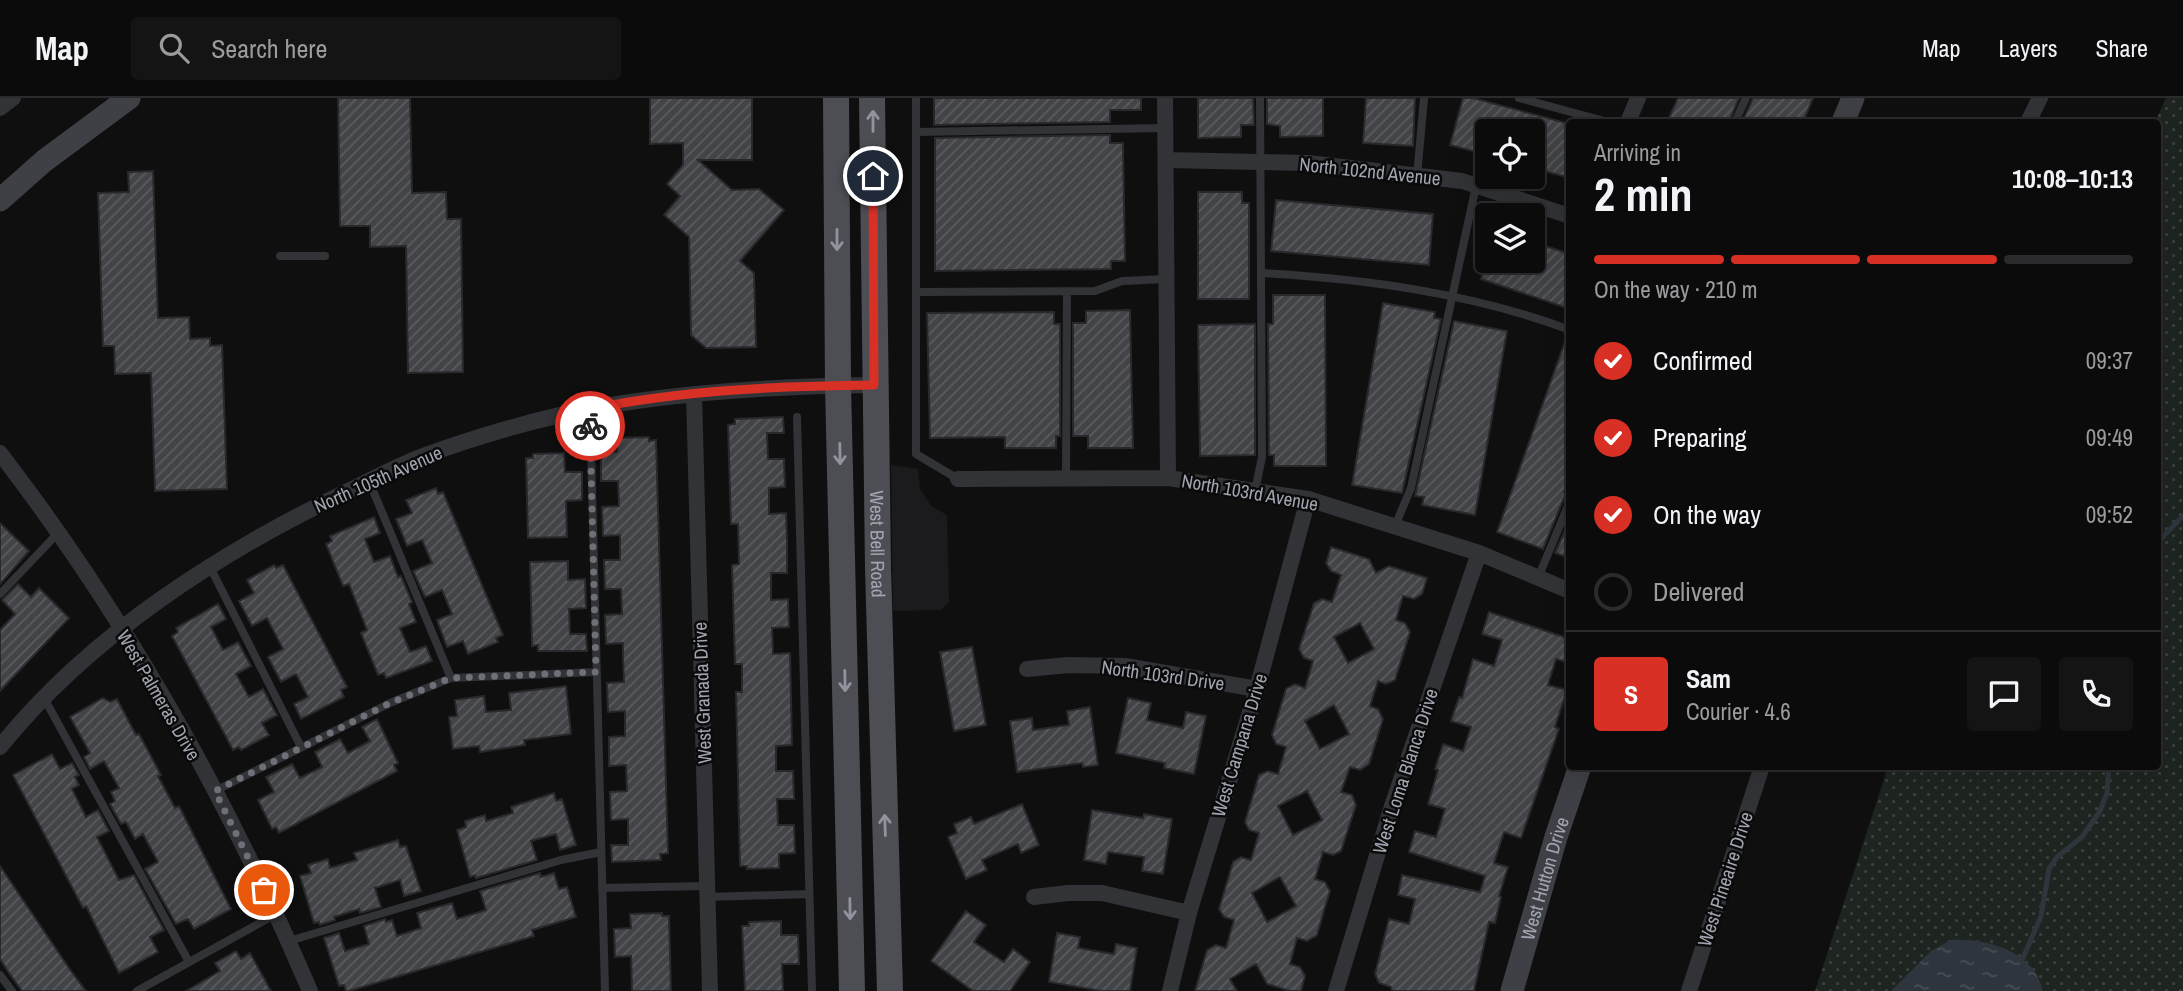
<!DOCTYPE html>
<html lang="en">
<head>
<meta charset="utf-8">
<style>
  :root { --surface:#0b0b0c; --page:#141415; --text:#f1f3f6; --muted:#9a9b9d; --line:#2b2b2d; --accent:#d93025 }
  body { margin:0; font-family:"Archivo Narrow",sans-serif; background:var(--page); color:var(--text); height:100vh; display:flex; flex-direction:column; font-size:26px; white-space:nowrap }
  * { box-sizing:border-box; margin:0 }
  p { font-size:23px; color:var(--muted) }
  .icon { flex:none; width:38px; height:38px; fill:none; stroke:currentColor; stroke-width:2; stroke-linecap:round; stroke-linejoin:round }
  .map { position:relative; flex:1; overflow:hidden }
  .panel { position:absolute; left:1566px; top:21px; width:595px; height:651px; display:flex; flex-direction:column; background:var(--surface); border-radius:7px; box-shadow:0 7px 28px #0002,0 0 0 2px var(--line) }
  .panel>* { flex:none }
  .buttons { position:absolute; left:1475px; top:21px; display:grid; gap:14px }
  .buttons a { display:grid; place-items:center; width:70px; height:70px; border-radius:7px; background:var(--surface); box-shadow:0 7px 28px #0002,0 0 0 2px var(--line); font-size:35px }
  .pin { position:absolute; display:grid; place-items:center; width:60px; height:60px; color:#fff; margin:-30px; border:4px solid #fff; border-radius:50%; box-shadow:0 2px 7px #0007 }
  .courier { position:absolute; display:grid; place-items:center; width:70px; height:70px; margin:-35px; border:5px solid #d93025; border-radius:50%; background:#fff; color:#222; box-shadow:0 2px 9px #0007 }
  .head em { font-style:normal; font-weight:700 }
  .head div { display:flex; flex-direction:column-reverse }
  .head { display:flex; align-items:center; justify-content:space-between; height:119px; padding:0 28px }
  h1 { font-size:46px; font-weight:700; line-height:52px }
  .bar { display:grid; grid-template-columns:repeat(4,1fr); gap:10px 7px; align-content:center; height:84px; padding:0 28px }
  .bar i { height:9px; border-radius:5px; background:var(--line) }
  .bar .current { background:var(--accent) }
  .bar p { grid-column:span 4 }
  .line { display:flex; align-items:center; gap:18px; padding:0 28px; border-top:2px solid var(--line) }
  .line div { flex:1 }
  .round { display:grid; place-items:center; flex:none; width:74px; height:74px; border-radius:7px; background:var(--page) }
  ol { padding:0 28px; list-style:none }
  li { display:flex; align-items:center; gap:21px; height:77px }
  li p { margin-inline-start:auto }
  li .icon { padding:7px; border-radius:50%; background:var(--accent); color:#fff; stroke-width:4 }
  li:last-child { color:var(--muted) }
  li i { width:38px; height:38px; border:4px solid var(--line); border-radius:50% }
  header { display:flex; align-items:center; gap:42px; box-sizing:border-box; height:98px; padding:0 35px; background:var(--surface); border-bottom:2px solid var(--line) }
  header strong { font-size:33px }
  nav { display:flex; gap:38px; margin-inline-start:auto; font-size:24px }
  .search { width:490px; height:63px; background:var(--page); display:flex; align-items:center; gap:18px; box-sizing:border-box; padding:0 24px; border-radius:7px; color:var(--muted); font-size:26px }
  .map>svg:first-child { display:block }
  .built { fill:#1b1b1d }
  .grass { fill:url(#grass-dots) }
  .water { fill:url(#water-ripples) }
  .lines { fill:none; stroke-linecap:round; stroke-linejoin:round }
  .stream { stroke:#2e353c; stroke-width:5 }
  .building { fill:url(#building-hatch); stroke:#29292c; stroke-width:2; fill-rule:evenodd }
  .lane { stroke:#323337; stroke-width:8 }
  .street { stroke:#323337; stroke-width:16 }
  .secondary { stroke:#3e4045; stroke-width:23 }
  .primary { stroke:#4d4e54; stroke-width:26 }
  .oneway { stroke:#90949e }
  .done { stroke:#6e7078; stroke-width:7; stroke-dasharray:0 12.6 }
  .route { stroke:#d93025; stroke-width:9 }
  .labels { text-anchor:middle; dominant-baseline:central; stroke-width:5; stroke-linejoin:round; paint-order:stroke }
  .street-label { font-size:19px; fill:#a1a5b0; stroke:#0a0a0b }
</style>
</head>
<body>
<header>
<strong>Map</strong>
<div class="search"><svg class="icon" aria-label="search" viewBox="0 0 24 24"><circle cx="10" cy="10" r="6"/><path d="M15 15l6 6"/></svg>Search here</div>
<nav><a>Map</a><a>Layers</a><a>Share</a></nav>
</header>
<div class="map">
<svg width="2183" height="893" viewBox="0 0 2183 893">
  <defs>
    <pattern id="grass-dots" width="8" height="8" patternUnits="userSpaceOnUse" patternTransform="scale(1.75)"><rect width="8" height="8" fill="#1e241f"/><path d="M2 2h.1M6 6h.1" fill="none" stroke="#3c413d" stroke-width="1.8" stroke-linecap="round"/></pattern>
    <pattern id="water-ripples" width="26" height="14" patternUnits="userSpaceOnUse" patternTransform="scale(1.75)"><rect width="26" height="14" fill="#2e353c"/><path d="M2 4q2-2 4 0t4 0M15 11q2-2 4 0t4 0" fill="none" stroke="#494f56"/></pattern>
    <pattern id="building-hatch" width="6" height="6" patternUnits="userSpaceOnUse" patternTransform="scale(1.75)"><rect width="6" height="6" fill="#434448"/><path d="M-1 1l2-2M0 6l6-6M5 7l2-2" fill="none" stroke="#5b5c60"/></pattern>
  </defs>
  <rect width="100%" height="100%" fill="#0f0f10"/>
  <path class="built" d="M891,367L918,371L920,391L931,408L947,417L949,504L941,512L893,513Z"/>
  <path class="grass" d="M2166,0H2183V893H1815L1888,669L2158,668V24H2155Z"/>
  <path class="water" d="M1951,842C1988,840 2034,853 2043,893H1891L1931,853Z"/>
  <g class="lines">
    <path class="stream" d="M2158,444L2183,418
      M2023,860L2041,818L2049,771L2057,759L2082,739L2100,713L2107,695L2109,668"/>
  </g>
  <path class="building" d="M338,0H410L412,95L446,94L447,121H461L463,274L408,275L406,148L370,149V128H340Z
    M650,0H752V62H698L732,92L759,91L784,112L740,163L754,175L756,249L706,250L691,237L689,139L664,117L680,98L667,86L683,67V45L650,46Z
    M934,0H1141V12H1110V24L934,27Z
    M1198,0H1253L1254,27H1241V39L1198,40Z
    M1267,0H1323V38L1280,39V28L1267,26Z
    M1366,0H1415L1413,48L1363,45Z
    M1463,0H1473L1570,26V80L1533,70V33H1488V57L1450,47Z
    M1678,0H1739L1729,24H1667Z
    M1753,0H1813L1803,24H1742Z
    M1110,37V45H1123L1125,163H1111V171L935,173V40Z
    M153,73L158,220L189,219L190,241L210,240V248L222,247L227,391L155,393L151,275L115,276L114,248H103L98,95L129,94L128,74Z
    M1198,94H1242V105H1249V201H1198Z
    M1276,102L1433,116L1429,167L1271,153Z
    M1533,144L1570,156V211L1481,181L1487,163H1533Z
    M1273,197H1325L1326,368H1274V357H1269L1268,226H1273Z
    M1383,205L1435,214L1434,220L1441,221L1402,395L1352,387Z
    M1130,212L1133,350H1088V338H1073V225H1086V213Z
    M1054,214V226H1060V338H1056V350H1005V339L930,340L927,215Z
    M1454,223L1507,233L1475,417L1422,407L1424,399L1415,398Z
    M1255,226V357L1200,358L1198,227Z
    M1567,238H1570V378L1564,394L1570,396L1564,400L1543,451L1497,434Z
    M783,319L784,335H767L768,361H784L785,389L769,390V416L786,415L787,443V475H771V502L788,501L789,529L772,530L773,556L790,555L792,647L776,648V673H793L794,701H777L778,727H794L795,755L779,756V770L747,771V768H740L736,594H742V566H735L732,467L739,466L738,426H731L728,327L735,326V321Z
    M649,339V343L656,342L668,755L660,756L661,762L612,764L611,747H628V721L611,722L610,694L627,693L626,667L609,668V639L625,638V613L608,614L607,585L624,584L623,559V545L606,546L605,517L622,516L621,491H605L604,462H620V437L603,438L602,409L619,408L618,383H601V354H617V340Z
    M564,355L565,374H582V402L566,403L567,439L528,440L526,360H533V356Z
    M436,390L438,396L443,394L503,537L496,540L498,544L468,556L463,543L447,549L437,522L452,516L442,492L425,499L413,473L432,465L422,442L407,448L396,421L412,415L406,402Z
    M374,419L380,435L365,441L374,464L390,458L398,479L401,478L412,504L409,506L416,524L400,530L410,554L426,548L432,563L386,580L384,575L378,577L361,535L367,532L349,486L343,488L326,446L332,443L330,438Z
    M1570,421V460L1555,455Z
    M0,425L29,453L0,486Z
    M1331,449L1369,461L1376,475L1389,468L1427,480L1422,496L1414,501L1403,498L1396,522L1405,525L1410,534L1395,582L1386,586L1378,583L1370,608L1378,611L1383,621L1369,666L1360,672L1350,669L1341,694L1352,697L1356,707L1341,753L1333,757L1323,754L1315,781L1325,784L1330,793L1325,809L1317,837L1307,843L1297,840L1290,866L1300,869L1305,878L1301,893H1290L1267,886L1256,866L1230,881L1237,893H1195L1207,852L1216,847L1226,850L1234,822L1224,819L1219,811L1233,764L1241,759L1251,762L1259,735L1249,732L1245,724L1259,677L1268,673L1278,676L1286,649L1276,646L1272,637L1286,591L1295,586L1305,590L1313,563L1304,560L1299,551L1314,505L1322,501L1332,504L1341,477L1331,473L1326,465ZM1360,525L1374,551L1348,565L1334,539ZM1334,607L1349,636L1320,651L1305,623ZM1307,693L1322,722L1293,737L1278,708ZM1280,779L1296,808L1267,824L1252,795Z
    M568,463V482L585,481L586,510L569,511L570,536H586L587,553H538V547L532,548L530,464Z
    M274,467L276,470L283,467L347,589L341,592L344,599L301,621L294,606L308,599L296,576L281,584L268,559L283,551L267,520L252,528L239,503L254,495L247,482Z
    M18,486L31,499L39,490L69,520L0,593V532L15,516L2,502Z
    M218,506L226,521L211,529L223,552L238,544L251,568L236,576L249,599L263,591L277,617L262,625L269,637L241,652L239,649L233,652L172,538L178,534L176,530Z
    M1489,514L1570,541V565L1556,561L1548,587L1567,592L1555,629L1559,631L1521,740L1504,734L1494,765L1508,769L1499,798L1501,799L1495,825L1489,824L1474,893H1392L1391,889L1379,885L1375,876L1389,821L1409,826L1415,801L1398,797L1402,777L1480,794L1485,778L1409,754L1415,733L1436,739L1445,711L1428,706L1438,672L1435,671L1443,646L1463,653L1471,629L1451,623L1459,599L1462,600L1473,561L1494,568L1502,542L1482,536Z
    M972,549L986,627L954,633L940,554Z
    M566,588L571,636L524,642L525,647L480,654L479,648L453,651L449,619L457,618L455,602L484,598L486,614L511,612L509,595Z
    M103,600L110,604L117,601L136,637L139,636L161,677L158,678L175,710L179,708L231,811L194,831L188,821L176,826L145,771L158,764L143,736L135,741L126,724L121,726L110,706L115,703L111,694L119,690L104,663L90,671L84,659L90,655L70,619Z
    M1128,600L1151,605L1147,622L1183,630L1186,614L1206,618L1194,676L1164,670L1165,665L1116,655Z
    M1090,609L1098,667L1083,669L1082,665L1017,674L1010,623L1032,620L1033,632L1069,627L1067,613Z
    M377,621L398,665L394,667L397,673L279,735L276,729L272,731L258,702L274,694L266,679L292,666L300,680L322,669L315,654L340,641L348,655L370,643L362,629Z
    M52,656L60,671L72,665L79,677L75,679L79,687L72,691L86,719L98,712L109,733L97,739L119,782L134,777L164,832L150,839L158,854L119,875L86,808L83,810L13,677Z
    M554,695L556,703L562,701L576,747L560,752L556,736L531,743L537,762L476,780L475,777L470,779L457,732L466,729L465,723L485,717L486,723L513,715L511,709Z
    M1022,706L1039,747L1021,755L1018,746L982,762L987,772L966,781L948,739L957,735L954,726L971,719L974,726Z
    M1092,712L1143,720L1144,716L1172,721L1163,776L1142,773L1144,759L1108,754L1106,766L1084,762Z
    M398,742L400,749L406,748L421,793L404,798L400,782L375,790L381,809L360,815L359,811L334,819L335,822L320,827L319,824L314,825L300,778L311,775L308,767L328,761L330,770L357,762L354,755Z
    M0,768L71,873L86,893H22L9,875L0,861Z
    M540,775L541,779L554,775L559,791L567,789L576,819L532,832L534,838L349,893H346L344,887L339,888L324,840L339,835L345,853L369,846L364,828L385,821L386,824L392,822L397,838L421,830L417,815L452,805L457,821L486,812L480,793Z
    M966,813L986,827L974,844L1004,864L1013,851L1030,864L1010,893H973L931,863Z
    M662,815V818H669L671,893H632L631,858L615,859L614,831L631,830L630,816Z
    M781,823V837H798L799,866H782L783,893H745L742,828H749V824Z
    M1057,835L1080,839L1078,850L1114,856L1116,846L1137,850L1130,893H1102L1049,884Z
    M236,853L241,861L250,855L271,893H186L220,873L215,865Z"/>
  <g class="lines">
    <path class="lane" d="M916,0V356L958,381
      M1519,0L1608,24
      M1735,24L1746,0
      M916,34L1165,30
      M1417,78L1424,0
      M280,158H325
      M1261,175C1366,181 1471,195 1570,232
      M916,194L1095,193L1122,183L1166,181
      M590,311L605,893
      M797,319L812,893
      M1066,380L1067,193
      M369,383L451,580
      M1255,393L1262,359L1260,0
      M1395,428L1411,390L1476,88
      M210,469L301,649
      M1538,480L1570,403
      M0,496L58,435
      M44,600L189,864
      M215,693L390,605L451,580L596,574
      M602,790L707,788
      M707,799L809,796
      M289,843L561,762L601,754
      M0,877L12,893
      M137,893L276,816"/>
    <path class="street" d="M1165,0L1168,380
      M0,10L13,0
      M1628,24L1638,0
      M2028,24L2040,0
      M1166,62L1308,65L1462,83L1570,118
      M694,296L710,893
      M0,355C126,519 229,703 310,893
      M958,381L1168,380L1308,401L1479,455L1570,493
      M1027,571L1068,567L1125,568L1257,591
      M0,649C89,538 220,454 346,394C371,382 397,368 423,358C484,336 553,316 617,306C702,292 788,288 874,287
      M1034,799L1068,795H1102L1189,815
      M1170,893L1189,815L1257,591L1308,401
      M1336,893L1392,708L1479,455
      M1689,893L1762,668"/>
    <g class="secondary">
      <path d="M1843,24L1853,0"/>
      <path d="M0,102L44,63L129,0"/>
      <path id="s1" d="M1512,893L1556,739L1580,668"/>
    </g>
    <g class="primary">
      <path d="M836,0L838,287L852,893"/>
      <path id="s2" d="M872,0L878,470L890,893"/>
    </g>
  </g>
  <defs><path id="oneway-shaft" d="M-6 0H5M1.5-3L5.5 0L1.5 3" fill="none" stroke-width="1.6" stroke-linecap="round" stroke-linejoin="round" transform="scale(1.75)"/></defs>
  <g class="oneway">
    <use href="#oneway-shaft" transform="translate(873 23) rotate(-90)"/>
    <use href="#oneway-shaft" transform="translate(837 142) rotate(90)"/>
    <use href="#oneway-shaft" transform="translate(840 356) rotate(89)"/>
    <use href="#oneway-shaft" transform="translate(845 583) rotate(89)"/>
    <use href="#oneway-shaft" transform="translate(885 727) rotate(-92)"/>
    <use href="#oneway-shaft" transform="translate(850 811) rotate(89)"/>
  </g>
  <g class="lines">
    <path class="done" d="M264,792L215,693L390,605L451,580L596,574L590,328"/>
    <path class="route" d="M590,328V311C684,292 779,288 874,287L873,78"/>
  </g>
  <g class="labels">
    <g class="street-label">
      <text transform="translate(1370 73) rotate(6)">North 102nd Avenue</text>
      <text transform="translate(378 381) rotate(-24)">North 105th Avenue</text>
      <text transform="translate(1250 394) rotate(10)">North 103rd Avenue</text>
      <text stroke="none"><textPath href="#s2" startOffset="446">West Bell Road</textPath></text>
      <text transform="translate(1163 577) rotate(8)">North 103rd Drive</text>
      <text transform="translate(702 595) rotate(-92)">West Granada Drive</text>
      <text transform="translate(159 597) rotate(60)">West Palmeras Drive</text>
      <text transform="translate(1239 647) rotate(-73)">West Campana Drive</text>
      <text transform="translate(1405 673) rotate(-72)">West Loma Blanca Drive</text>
      <text stroke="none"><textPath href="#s1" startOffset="117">West Hutton Drive</textPath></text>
      <text transform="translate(1725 781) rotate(-72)">West Pineaire Drive</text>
    </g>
  </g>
</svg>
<div class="buttons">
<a><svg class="icon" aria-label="locate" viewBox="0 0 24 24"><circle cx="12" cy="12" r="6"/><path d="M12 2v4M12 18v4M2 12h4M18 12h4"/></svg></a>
<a><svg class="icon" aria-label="layers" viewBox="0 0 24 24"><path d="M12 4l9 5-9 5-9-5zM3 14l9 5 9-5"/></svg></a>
</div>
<div class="pin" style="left:264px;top:792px;background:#ea580c"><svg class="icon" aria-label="bag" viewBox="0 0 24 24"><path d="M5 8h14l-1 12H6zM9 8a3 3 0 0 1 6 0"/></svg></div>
<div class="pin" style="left:873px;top:78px;background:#1f2937"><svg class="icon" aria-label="home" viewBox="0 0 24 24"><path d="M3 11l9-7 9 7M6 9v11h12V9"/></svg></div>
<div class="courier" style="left:590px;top:328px"><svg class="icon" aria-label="bike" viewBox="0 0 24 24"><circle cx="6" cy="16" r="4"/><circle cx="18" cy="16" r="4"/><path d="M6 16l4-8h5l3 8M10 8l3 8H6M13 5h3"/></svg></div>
<section class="panel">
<div class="head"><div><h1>2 min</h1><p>Arriving in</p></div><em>10:08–10:13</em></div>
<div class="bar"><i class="current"></i><i class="current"></i><i class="current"></i><i></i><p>On the way · 210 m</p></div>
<ol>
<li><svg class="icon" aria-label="check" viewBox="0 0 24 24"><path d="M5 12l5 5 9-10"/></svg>Confirmed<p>09:37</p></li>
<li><svg class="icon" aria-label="check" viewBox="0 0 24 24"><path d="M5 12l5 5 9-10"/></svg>Preparing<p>09:49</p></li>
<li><svg class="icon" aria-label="check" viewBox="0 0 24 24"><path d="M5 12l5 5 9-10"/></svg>On the way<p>09:52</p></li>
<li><i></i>Delivered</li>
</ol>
<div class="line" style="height:126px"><b class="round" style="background:var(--accent);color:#fff">S</b><div><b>Sam</b><p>Courier · 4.6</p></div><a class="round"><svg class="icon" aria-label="chat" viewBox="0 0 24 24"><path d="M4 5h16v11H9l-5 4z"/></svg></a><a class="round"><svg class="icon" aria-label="phone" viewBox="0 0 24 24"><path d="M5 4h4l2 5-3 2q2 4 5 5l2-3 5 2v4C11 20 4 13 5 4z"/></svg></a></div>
</section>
</div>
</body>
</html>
